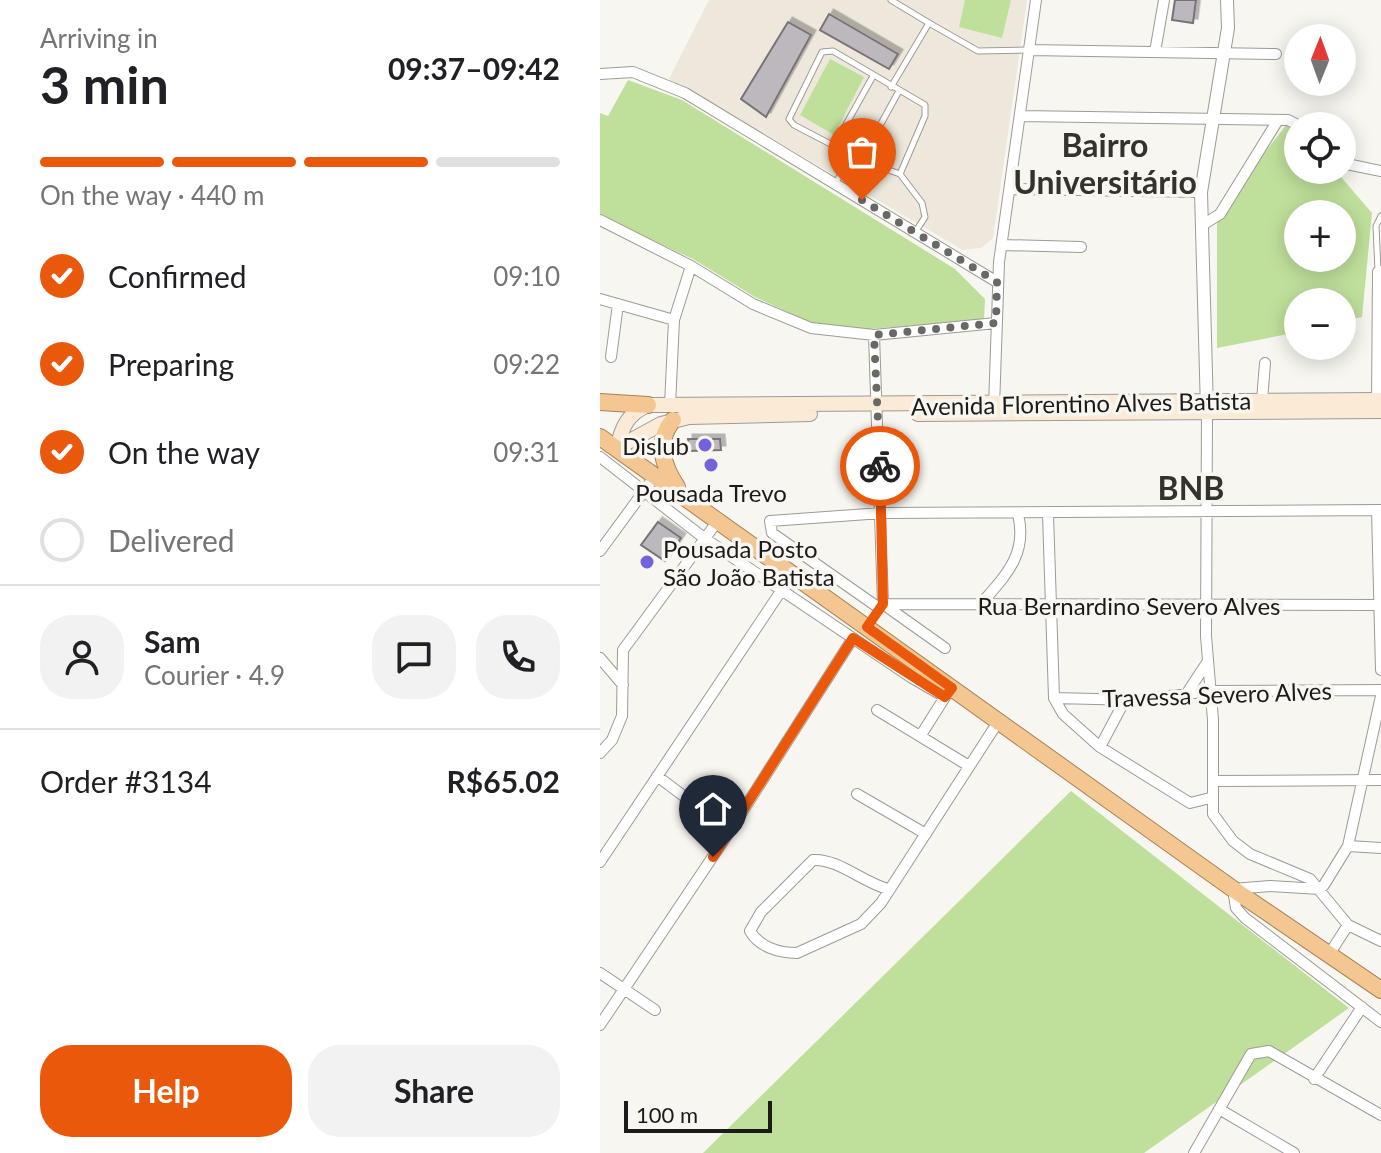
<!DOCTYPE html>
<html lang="en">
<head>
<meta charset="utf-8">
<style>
  :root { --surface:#fff; --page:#f2f2f2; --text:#202124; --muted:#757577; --line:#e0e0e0; --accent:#ea580c }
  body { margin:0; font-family:Lato,sans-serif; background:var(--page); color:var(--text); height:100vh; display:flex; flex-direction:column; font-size:30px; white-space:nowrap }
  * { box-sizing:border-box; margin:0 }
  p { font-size:26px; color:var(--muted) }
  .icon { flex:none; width:44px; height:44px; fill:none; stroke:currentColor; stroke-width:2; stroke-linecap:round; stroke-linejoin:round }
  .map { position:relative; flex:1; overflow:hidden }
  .panel { display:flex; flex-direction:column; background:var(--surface); width:600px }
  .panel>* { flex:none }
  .needle { width:52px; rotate:1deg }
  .tools { position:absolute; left:684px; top:24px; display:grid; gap:16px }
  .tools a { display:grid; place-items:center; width:72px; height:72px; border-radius:50%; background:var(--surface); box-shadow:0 4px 20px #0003; font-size:40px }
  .scale { position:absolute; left:24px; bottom:20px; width:148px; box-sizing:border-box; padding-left:8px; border:4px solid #1c1b19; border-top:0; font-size:22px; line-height:28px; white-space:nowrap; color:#1c1b19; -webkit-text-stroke:6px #f7f6f0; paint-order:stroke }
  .pin { position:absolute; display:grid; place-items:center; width:68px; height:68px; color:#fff; margin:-82px -34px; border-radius:50% 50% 50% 0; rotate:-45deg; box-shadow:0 0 8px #0007 }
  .pin .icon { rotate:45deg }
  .courier { position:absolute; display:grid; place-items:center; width:80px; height:80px; margin:-40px; border:6px solid #ea580c; border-radius:50%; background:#fff; color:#222; box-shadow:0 2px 10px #0007 }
  .summary em { font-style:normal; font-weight:700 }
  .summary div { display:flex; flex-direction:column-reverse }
  .summary { display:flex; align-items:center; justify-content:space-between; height:136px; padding:0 40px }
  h1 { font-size:52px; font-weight:700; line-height:60px }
  .bar { display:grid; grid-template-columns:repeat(4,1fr); gap:12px 8px; align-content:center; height:96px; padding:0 40px }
  .bar i { height:10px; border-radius:6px; background:var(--line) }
  .bar .on { background:var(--accent) }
  .bar p { grid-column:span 4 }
  .line { display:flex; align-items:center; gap:20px; padding:0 40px; border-top:2px solid var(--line) }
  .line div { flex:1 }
  .round { display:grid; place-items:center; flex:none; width:84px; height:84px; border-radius:32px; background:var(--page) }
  ol { padding:0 40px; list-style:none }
  li { display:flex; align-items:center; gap:24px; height:88px }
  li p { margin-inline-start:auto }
  li .icon { padding:8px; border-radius:50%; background:var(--accent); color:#fff; stroke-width:4 }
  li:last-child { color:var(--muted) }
  li i { width:44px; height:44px; border:4px solid var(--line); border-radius:50% }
  .action { display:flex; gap:16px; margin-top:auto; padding:16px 40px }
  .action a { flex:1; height:92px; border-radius:32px; background:var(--accent); color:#fff; font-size:32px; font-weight:700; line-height:92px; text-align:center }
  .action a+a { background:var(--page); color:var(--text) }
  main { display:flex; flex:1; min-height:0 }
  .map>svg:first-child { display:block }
  .built { fill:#ede8db }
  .green { fill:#bfe09b; fill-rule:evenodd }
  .building { fill:#bdb8bd; stroke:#777377; stroke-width:2; filter:url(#shadow) }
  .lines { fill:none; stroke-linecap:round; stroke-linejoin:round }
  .service-casing { stroke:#9d9b96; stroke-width:7 }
  .minor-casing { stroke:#9d9b96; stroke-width:12 }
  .tertiary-casing { stroke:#9d9b96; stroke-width:14 }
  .secondary-casing { stroke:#9d9b96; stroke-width:16 }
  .trunk-casing { stroke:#a78255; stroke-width:18 }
  .service { stroke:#fff; stroke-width:5 }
  .minor { stroke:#fff; stroke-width:10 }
  .tertiary { stroke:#fff; stroke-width:12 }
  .secondary { stroke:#fbead6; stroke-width:14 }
  .trunk { stroke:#f4c792; stroke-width:16 }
  .done { stroke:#696864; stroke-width:8; stroke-dasharray:0 14.4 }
  .route { stroke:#ea580c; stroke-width:10 }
  .poi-dot { fill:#7263dd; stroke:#f7f6f0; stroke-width:3 }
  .labels { text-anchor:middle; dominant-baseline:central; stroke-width:7; stroke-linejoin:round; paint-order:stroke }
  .street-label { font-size:24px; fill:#1c1b19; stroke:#f7f6f0 }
  .poi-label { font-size:24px; fill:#1c1b19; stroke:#f7f6f0; text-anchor:end }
  .district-label { font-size:32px; font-weight:bold; fill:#33322d; stroke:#f7f6f0 }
</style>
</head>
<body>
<main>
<section class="panel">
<div class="summary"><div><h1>3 min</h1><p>Arriving in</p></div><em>09:37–09:42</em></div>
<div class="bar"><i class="on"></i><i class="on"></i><i class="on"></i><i></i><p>On the way · 440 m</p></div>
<ol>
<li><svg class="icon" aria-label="check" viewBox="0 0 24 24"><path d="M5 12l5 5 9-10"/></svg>Confirmed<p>09:10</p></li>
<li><svg class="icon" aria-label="check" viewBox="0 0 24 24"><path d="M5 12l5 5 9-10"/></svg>Preparing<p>09:22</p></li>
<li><svg class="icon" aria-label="check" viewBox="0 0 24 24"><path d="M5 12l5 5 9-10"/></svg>On the way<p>09:31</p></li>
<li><i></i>Delivered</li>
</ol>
<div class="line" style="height:144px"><a class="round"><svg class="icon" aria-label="person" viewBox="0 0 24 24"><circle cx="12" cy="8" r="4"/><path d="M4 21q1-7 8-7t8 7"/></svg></a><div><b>Sam</b><p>Courier · 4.9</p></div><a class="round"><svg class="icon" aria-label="chat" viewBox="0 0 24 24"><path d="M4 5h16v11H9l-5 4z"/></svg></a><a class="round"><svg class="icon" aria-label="phone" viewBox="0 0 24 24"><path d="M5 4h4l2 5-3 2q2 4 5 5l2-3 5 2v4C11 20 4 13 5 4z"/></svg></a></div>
<div class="line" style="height:104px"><div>Order #3134</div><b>R$65.02</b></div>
<div class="action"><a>Help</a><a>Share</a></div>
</section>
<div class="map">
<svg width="781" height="1153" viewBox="0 0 781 1153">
  <defs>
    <filter id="shadow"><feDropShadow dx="4.5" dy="-4.5" stdDeviation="0" flood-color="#0004"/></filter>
  </defs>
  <rect width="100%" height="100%" fill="#f7f6f0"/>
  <path class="built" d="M109,0H427L393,238L381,248L363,250L69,79Z"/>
  <path class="green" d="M365,0H411L402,38L359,27Z
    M230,59L264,77L234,135L200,115Z
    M28,80L82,100L355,269L385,299L384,320L268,329L212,323L155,297L93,259L0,216V113L8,116Z
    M691,119L698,126V170H735L772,213L762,317L742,321V302H698V332L617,348V213ZM698,214H742V258H698Z
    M471,791L749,1008L544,1153H103Z"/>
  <path class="building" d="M575,0H596L593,23L572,20Z
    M229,14L298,54L289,69L220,30Z
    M188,22L211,35L166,117L141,99Z
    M88,439H120L121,450L89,451Z
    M58,522L81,538L65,561L41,545Z"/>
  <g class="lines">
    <g class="service-casing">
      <path id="service" d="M291,0L329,23
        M291,87L329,23L378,51L429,50
        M234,146L273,76
        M261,160L299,91
        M300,174L325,116V105L233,51L222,52L189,119L194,125L261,160L300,174L322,203L325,217L316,231
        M236,183L250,155
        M778,271L776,226L781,216"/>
    </g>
    <g class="minor-casing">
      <path id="minor" d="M429,50L676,54
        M555,52L564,0
        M0,74L33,72L85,93L397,282
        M420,116L688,120L700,126
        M742,163L781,171
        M410,189L601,192
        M0,220L91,266L153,304L211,328L274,335L396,323
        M601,226L620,214L678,120
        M402,245L481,247
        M0,299L74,320
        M274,335L283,604L345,648
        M11,357L18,304
        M662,401L665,363
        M70,405L74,320L91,266
        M777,405L778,272L781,271
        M394,407L399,262L436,0
        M607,412L606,636L613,720V814L633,841L650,854L710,879L748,925L781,941
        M0,457L104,538L312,678L345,697L352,688
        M777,510L781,670
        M448,514L454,698L463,714L500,747L590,803L610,798
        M0,551L55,476
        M380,605C405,576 428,555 418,514
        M279,608L172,533L170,521L282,513L781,510
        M279,608L283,604L781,605
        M0,658L23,685
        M587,693L608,661
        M781,696L748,846L724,885L720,889L670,886L633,889L636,908L645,918L781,1022
        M454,698L537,700L610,691L781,690
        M277,710L369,766
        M321,735L345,697
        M500,747L525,700
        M0,753L12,740L22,716L23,650L117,522
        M57,776L130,831
        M613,781L781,780
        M257,794L326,834
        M748,846L781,848
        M0,862L181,591
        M288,889C264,883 237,858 213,860L161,912L150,931C159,947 179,953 197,953L261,924L281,903L398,722
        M730,953L748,925
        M0,973L55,1010
        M0,1025L130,831L253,638
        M714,1079L762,1007
        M619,1109L694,1153
        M594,1153L651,1054L669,1051L781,1115"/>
    </g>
    <g class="tertiary-casing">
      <path id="tertiary" d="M607,410L601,192L628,28L627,0"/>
    </g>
    <g class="secondary-casing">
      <path id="secondary" d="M318,414L781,411
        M17,448C22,427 27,414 48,405L781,400
        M17,448L61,424L89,417L210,414"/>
    </g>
    <g class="trunk-casing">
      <path id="trunk" d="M0,402L48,405
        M73,420C55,442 63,466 77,487
        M0,437L633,889L781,990"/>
    </g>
    <use href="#service" class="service"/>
    <use href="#minor" class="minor"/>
    <use href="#tertiary" class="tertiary"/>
    <use href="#secondary" class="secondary"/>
    <use href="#trunk" class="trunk"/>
  </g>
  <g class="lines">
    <path class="done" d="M262,200L397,282L396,323L274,335L280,466"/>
    <path class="route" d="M113,857L253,638L345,697L352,688L267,627L283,604L280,466"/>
  </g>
  <g class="poi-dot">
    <circle cx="105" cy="445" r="8"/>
    <circle cx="111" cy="465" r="8"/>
    <circle cx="47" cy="562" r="8"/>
  </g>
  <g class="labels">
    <g class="street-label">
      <text transform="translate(481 403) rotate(-1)">Avenida Florentino Alves Batista</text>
      <text x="529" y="605">Rua Bernardino Severo Alves</text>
      <text transform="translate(617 694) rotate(-2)">Travessa Severo Alves</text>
    </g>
    <g class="poi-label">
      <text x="89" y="445">Dislub</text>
      <text x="111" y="492" text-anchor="middle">Pousada Trevo</text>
      <text x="63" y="548" text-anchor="start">Pousada Posto<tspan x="63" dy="28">São João Batista</tspan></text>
    </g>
    <g class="district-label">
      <text x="505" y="144">Bairro<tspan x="505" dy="37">Universitário</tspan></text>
      <text x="591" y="487">BNB</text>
    </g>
  </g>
</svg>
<div class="tools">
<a><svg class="needle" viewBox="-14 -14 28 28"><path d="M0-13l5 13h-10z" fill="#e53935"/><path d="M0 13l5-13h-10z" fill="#757577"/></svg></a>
<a><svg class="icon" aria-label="locate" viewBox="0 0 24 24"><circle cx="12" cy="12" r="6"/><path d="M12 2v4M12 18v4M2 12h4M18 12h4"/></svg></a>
<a>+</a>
<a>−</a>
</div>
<div class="scale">100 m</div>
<div class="pin" style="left:262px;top:200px;background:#ea580c"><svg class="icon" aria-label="bag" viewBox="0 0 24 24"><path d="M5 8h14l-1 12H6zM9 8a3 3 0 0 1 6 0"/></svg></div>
<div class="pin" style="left:113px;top:857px;background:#1f2937"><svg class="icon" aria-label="home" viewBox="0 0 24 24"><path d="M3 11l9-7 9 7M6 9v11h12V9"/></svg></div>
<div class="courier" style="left:280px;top:466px"><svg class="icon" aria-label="bike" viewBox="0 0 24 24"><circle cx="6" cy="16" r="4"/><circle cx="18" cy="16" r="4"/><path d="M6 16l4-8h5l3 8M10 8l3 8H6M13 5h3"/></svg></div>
</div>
</main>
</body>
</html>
